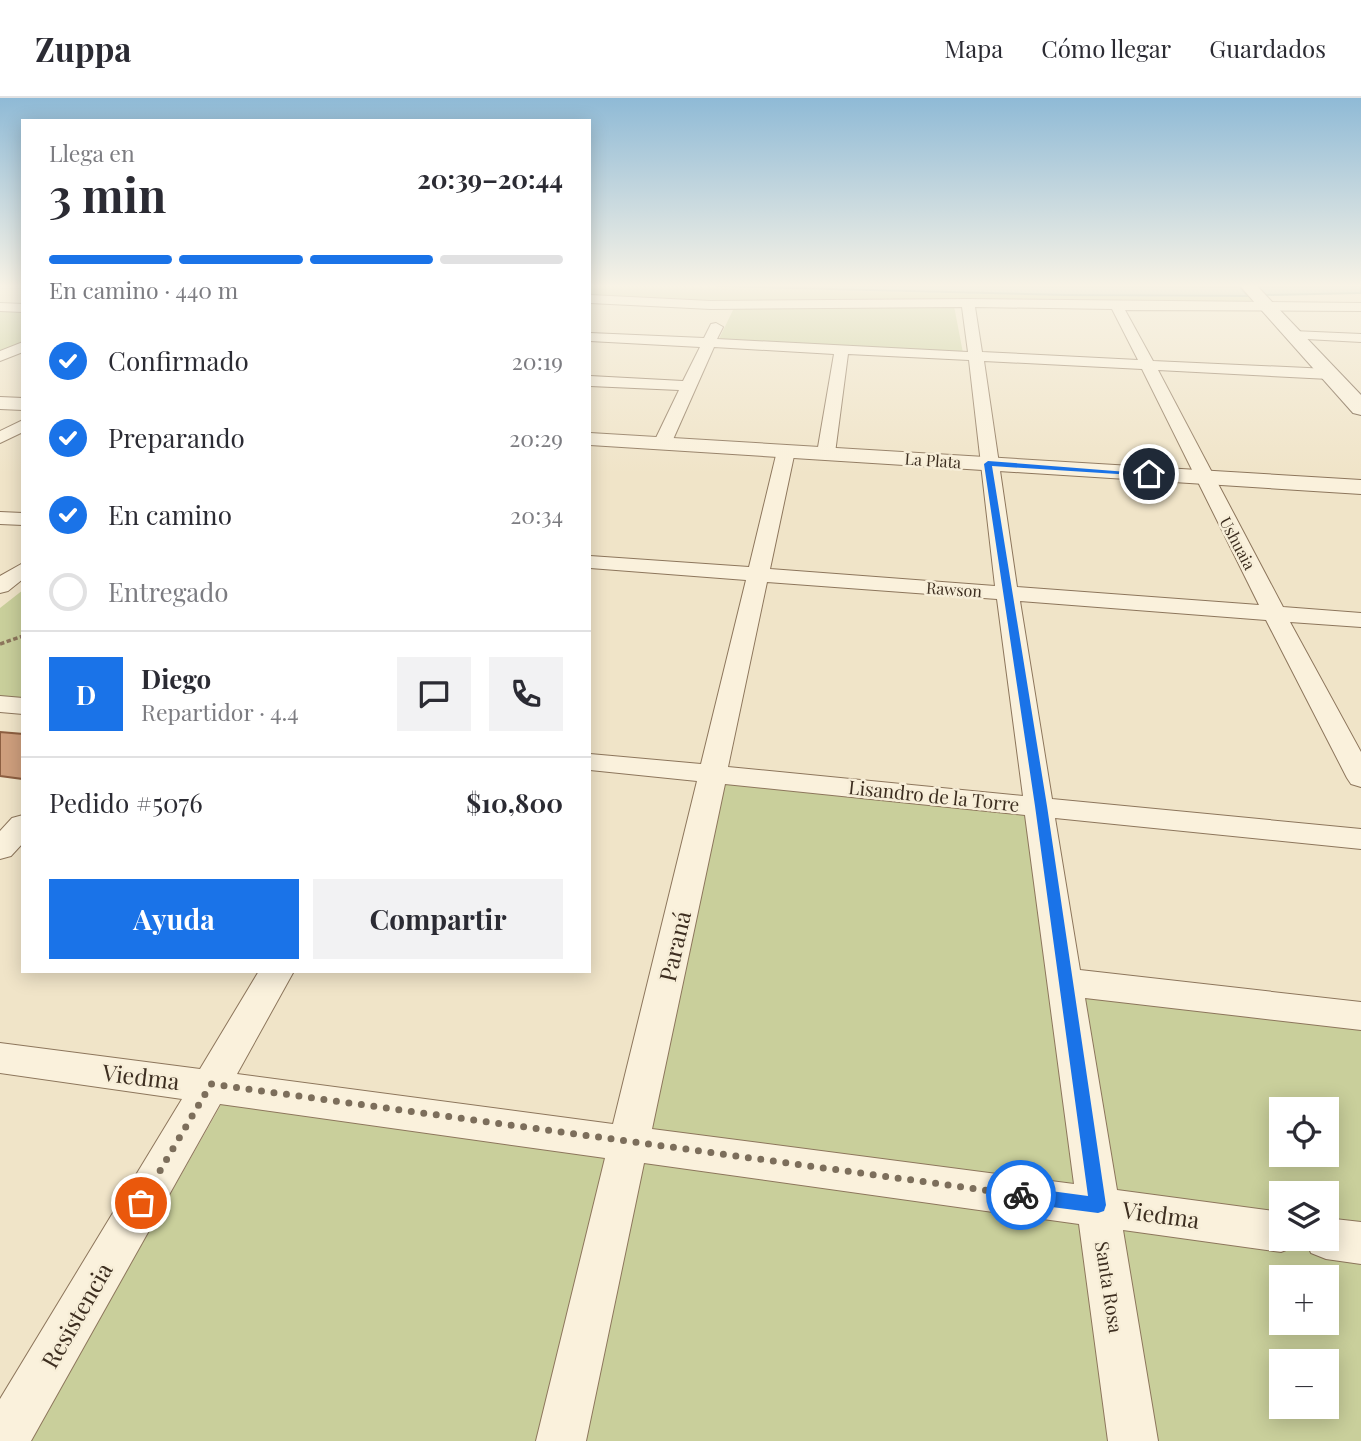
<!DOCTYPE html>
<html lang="es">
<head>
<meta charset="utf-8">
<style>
  :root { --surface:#fff; --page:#f2f2f3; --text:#2b2b33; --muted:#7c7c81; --line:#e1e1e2; --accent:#1a73e8 }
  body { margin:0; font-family:"Playfair Display",serif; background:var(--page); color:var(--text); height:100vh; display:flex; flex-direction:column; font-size:26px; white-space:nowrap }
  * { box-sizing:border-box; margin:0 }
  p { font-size:23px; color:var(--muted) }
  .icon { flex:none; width:38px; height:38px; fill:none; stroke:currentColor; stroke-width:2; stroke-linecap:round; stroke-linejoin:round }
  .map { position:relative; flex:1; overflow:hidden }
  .side { position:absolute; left:21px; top:21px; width:570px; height:854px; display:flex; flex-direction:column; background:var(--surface); border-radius:0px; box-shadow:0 4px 18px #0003 }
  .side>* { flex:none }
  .tools { position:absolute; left:1269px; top:999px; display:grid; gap:14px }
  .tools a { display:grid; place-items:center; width:70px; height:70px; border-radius:0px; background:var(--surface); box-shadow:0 4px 18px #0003; font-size:35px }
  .pin { position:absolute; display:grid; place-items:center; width:60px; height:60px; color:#fff; margin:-30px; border:4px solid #fff; border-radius:50%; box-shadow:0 2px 7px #0007 }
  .courier { position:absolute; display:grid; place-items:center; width:70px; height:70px; margin:-35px; border:5px solid #1a73e8; border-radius:50%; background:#fff; color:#222; box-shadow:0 2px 9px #0007 }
  .headline em { font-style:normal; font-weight:700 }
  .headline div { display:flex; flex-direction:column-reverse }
  .headline { display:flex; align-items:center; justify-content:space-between; height:119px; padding:0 28px }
  h1 { font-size:46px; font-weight:700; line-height:52px }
  .bar { display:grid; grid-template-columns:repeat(4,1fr); gap:10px 7px; align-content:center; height:84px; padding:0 28px }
  .bar i { height:9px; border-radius:5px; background:var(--line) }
  .bar .selected { background:var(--accent) }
  .bar p { grid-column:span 4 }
  .line { display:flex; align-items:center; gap:18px; padding:0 28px; border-top:2px solid var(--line) }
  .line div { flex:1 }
  .round { display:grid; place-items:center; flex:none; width:74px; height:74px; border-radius:0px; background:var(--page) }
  ol { padding:0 28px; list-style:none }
  li { display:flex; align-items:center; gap:21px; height:77px }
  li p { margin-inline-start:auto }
  li .icon { padding:7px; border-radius:50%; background:var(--accent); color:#fff; stroke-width:4 }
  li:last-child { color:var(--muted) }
  li i { width:38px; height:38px; border:4px solid var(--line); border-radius:50% }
  .button { display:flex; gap:14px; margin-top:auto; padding:14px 28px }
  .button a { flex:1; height:80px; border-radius:0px; background:var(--accent); color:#fff; font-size:28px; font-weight:700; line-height:80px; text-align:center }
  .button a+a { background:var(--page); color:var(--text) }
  header { display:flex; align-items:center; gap:42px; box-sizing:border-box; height:98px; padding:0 35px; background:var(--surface); border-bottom:2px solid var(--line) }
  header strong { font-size:33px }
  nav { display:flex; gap:38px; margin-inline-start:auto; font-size:24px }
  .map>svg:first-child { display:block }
  .green { fill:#c9cf9b; fill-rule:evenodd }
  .water { fill:#a9c4bc; stroke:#6f938a; stroke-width:2 }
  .building { fill:#cf9f7d; stroke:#8d5f41; stroke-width:2 }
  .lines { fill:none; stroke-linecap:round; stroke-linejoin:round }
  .minor-casing { stroke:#8d765c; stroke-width:2 }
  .tertiary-casing { stroke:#8d765c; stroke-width:2 }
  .secondary-casing { stroke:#6f573f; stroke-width:2 }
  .path { stroke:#8d765c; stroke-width:3.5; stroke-dasharray:4.5 2.5; stroke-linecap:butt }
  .minor { fill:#faf1dc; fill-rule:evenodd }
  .tertiary { fill:#faf1dc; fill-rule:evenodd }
  .secondary { fill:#faf1dc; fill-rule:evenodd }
  .route { fill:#1a73e8 }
  .done { stroke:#7c6e5b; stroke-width:7; stroke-dasharray:0 12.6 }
  .labels { text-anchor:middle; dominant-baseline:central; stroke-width:5; stroke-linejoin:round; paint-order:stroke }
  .far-street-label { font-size:16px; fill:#3d2e20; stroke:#f7eed8 }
  .street-label { font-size:19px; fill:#3d2e20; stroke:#f7eed8 }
  .near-street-label { font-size:23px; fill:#3d2e20; stroke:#f7eed8 }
</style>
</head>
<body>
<header>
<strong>Zuppa</strong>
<nav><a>Mapa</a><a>Cómo llegar</a><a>Guardados</a></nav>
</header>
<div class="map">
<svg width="1361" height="1343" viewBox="0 0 1361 1343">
  <rect width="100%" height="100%" fill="#f0e4c8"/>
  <path class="green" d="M590,188C810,188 1030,200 1251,199L1258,207L704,205L590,200Z
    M954,208L963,255L718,243L734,210Z
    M0,212L23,213V243L0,254Z
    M23,492V601L0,598V510Z
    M724,682L1028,714L1051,886L1361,924V1343H30L222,1005L605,1059ZM1281,1012H1326V1057H1281ZM1281,1096H1326V1141H1281ZM1281,1180H1326V1225H1281ZM1281,1264H1326V1309H1281Z"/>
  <path class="water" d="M716,188L1240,189L1248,198L1067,197Z
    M1361,188V195L1266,197L1258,189Z"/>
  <path class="building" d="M0,634L23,636V681L0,678Z"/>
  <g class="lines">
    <g class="minor-casing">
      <path id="minor" d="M590,197L711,203L968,201L1361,205V213L1125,212L1153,263L1329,271L1337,276L1329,281L1158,272L1283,509L1361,515V529L1290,524L1361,654V689L1351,686L1347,680L1266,522L1020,503L1052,701L1361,731V751L1055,720L1080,872L1361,904V932L1085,900L1117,1092L1281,1114V1141H1299L1296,1148L1281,1154L1123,1132L1158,1343H1108L1079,1126L644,1065L586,1343H536L605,1060L220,1006L31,1343H0V1301L182,1001L0,975V945L200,971L259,873H294L237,976L613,1026L697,683L590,672V656L701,666L746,482L590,470V458L749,469L777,353L786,348L795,353L770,471L995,488L969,262L848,256L835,355L826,360L817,355L834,256L714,249L671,346L662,351L653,346L679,292L590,288V278L683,283L700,249L590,243V235L704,240L711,226L716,225L723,229L717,241L968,254L962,209L711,211L590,205ZM975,209L1112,211L1138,262L982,254ZM984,263L1142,271L1259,507L1017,489ZM767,484L997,501L1023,698L728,669ZM725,686L1025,717L1074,1086L652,1031Z
        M0,205L23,206V214L0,213Z
        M1293,233L1361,236V244L1288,240V234Z
        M23,244V254L0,263V253Z
        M23,322V334L0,345V333Z
        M0,414L23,415V427L0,426Z
        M23,465V481L8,493L0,495V478Z
        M0,598L23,600V616L0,614Z
        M23,717V745L11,758L0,761V733L12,720Z
        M1326,1120L1361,1124V1166L1326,1161L1311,1155L1305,1141H1326Z"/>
    </g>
    <g class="tertiary-casing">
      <path id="tertiary" d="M0,299L23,300V312L0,311Z
        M590,335L1361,382V396L590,347Z"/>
    </g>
    <g class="secondary-casing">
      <path id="secondary" d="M1240,188H1257L1361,297V317L1353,315Z"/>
    </g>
    <path class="path" d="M0,546L23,538"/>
    <use href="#minor" class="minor"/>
    <use href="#tertiary" class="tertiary"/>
    <use href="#secondary" class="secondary"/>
  </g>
  <linearGradient id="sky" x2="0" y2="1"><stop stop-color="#8fbad6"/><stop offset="0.5" stop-color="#f8f3e6"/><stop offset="1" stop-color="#f8f3e6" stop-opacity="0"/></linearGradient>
  <rect width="1361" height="376" fill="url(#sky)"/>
  <path class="route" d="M988,363L1153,376L1149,378L992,368L1047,708L1106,1107L1104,1113L1098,1115L1021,1105L1015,1102L1012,1097L1015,1091L1021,1089L1088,1098L1035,708L984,366Z"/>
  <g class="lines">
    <path class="done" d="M141,1105L211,986L1021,1097"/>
  </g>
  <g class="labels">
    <g class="far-street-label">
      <text transform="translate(933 362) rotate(4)">La Plata</text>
      <text transform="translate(1238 445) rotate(62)">Ushuaia</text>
      <text transform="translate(954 491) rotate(4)">Rawson</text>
    </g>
    <g class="street-label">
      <text transform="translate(934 697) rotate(6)">Lisandro de la Torre</text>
      <text transform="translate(1110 1189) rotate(81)">Santa Rosa</text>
    </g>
    <g class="near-street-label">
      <text transform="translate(674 848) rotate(-77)">Paraná</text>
      <text transform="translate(141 978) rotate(7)">Viedma</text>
      <text transform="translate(1161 1116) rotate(8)">Viedma</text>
      <text transform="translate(76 1217) rotate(-60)">Resistencia</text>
    </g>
  </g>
</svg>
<div class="tools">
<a><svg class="icon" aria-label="locate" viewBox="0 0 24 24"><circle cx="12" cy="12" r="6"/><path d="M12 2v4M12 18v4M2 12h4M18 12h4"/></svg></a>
<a><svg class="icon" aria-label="layers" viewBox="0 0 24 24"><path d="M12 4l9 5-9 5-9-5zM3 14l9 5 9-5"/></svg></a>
<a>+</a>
<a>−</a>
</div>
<div class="pin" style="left:141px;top:1105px;background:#ea580c"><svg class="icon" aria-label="bag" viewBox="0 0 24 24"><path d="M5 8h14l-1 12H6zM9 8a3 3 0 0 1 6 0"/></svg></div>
<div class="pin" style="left:1149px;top:376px;background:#1f2937"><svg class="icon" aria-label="home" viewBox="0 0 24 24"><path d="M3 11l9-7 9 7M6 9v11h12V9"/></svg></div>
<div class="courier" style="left:1021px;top:1097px"><svg class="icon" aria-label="bike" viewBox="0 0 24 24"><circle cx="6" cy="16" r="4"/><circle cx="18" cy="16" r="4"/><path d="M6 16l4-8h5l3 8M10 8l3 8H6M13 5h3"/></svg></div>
<section class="side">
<div class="headline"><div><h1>3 min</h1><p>Llega en</p></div><em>20:39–20:44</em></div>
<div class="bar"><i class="selected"></i><i class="selected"></i><i class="selected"></i><i></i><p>En camino · 440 m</p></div>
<ol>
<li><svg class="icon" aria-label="check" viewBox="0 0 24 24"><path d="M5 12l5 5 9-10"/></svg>Confirmado<p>20:19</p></li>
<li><svg class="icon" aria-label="check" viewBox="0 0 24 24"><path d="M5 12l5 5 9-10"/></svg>Preparando<p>20:29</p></li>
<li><svg class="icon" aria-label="check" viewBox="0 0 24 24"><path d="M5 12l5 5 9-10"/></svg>En camino<p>20:34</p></li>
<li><i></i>Entregado</li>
</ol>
<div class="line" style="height:126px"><b class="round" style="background:var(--accent);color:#fff">D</b><div><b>Diego</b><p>Repartidor · 4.4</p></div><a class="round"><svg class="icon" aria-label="chat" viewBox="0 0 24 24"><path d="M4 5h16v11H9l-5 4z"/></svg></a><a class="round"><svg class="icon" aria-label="phone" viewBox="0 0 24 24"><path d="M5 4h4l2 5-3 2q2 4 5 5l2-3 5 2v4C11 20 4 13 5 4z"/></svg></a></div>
<div class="line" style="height:91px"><div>Pedido #5076</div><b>$10,800</b></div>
<div class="button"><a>Ayuda</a><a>Compartir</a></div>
</section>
</div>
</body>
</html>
